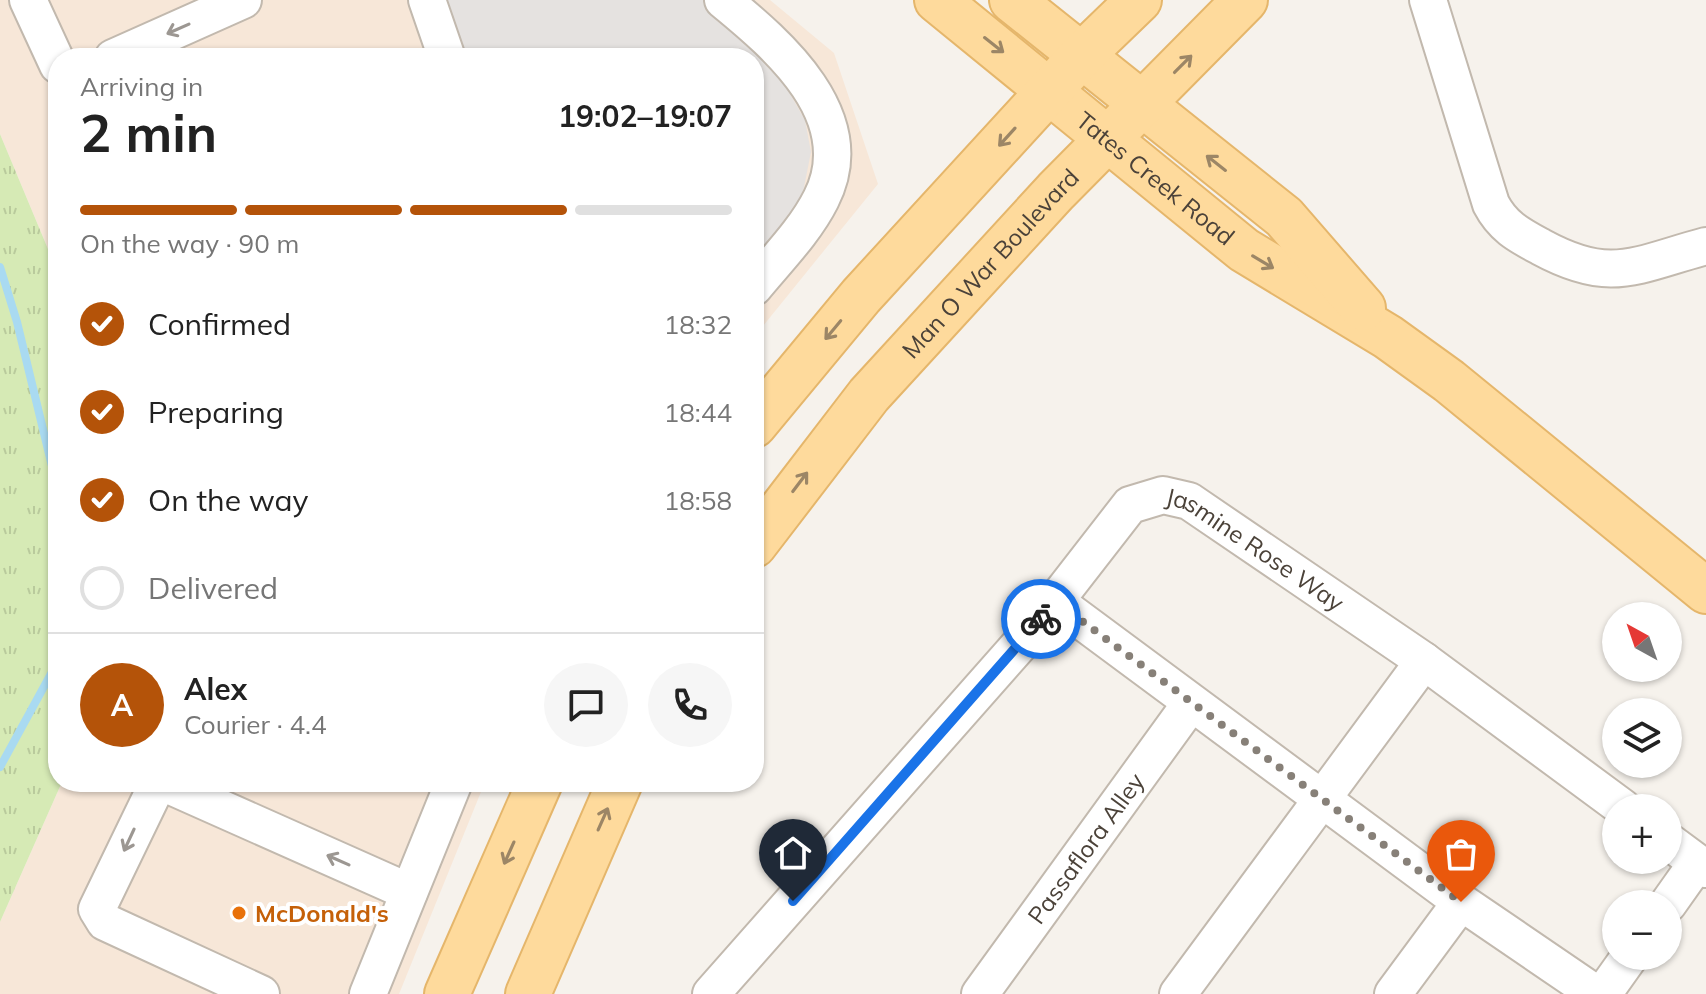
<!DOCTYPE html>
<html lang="en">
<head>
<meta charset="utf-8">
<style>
  :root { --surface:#fff; --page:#f6f6f6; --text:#222; --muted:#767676; --line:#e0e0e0; --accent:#b45309 }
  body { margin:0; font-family:Mulish,sans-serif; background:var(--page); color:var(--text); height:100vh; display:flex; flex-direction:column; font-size:30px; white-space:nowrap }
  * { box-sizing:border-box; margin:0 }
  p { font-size:26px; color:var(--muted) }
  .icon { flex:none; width:44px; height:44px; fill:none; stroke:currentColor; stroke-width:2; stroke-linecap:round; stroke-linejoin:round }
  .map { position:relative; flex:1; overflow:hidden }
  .drawer { position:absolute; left:48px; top:48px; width:716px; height:744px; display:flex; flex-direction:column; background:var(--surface); border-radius:32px; box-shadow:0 2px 6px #0004 }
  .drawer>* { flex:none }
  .needle { width:52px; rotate:320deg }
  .fabs { position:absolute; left:1602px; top:602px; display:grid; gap:16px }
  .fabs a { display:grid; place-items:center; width:80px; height:80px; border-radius:50%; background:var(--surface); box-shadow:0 2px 6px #0004; font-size:40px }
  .pin { position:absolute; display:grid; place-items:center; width:68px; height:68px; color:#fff; margin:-82px -34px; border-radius:50% 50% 50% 0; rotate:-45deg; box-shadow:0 0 8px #0007 }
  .pin .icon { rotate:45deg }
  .courier { position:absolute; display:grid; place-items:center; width:80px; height:80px; margin:-40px; border:6px solid #1a73e8; border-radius:50%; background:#fff; color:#222; box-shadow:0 2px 10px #0007 }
  .head em { font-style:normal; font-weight:700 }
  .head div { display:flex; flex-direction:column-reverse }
  .head { display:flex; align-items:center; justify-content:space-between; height:136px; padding:0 32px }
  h1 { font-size:52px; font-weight:700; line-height:60px }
  .bar { display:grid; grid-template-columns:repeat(4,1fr); gap:12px 8px; align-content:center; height:96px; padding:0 32px }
  .bar i { height:10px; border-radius:6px; background:var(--line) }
  .bar .active { background:var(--accent) }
  .bar p { grid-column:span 4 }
  .line { display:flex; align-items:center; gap:20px; padding:0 32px; border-top:2px solid var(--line) }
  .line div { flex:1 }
  .round { display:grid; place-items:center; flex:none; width:84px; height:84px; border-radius:42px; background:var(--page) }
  ol { padding:0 32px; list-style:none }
  li { display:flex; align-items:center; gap:24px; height:88px }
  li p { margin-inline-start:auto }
  li .icon { padding:8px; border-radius:50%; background:var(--accent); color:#fff; stroke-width:4 }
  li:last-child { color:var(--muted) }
  li i { width:44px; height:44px; border:4px solid var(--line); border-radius:50% }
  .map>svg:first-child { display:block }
  .commercial { fill:#f7e7d8 }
  .park { fill:url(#park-tufts) }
  .parking { fill:#e5e2e0 }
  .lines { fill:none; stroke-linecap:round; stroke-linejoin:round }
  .stream { stroke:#a9daf1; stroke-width:8 }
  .minor-casing { stroke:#c2b9ae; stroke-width:40 }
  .major-casing { stroke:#e5b66b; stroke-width:48 }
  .minor { stroke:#fff; stroke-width:36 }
  .major { stroke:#feda9c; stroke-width:44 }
  .oneway { stroke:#9c9792 }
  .oneway2 { stroke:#9c8666 }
  .done { stroke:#878078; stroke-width:8; stroke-dasharray:0 14.4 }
  .route { stroke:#1a73e8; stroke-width:10 }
  .food-dot { fill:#e8710a; stroke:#fff; stroke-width:3 }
  .labels { text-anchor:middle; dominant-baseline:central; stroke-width:8; stroke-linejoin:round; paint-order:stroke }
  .street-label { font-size:24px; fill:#4b4239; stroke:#fff }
  .food-label { font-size:24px; font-weight:bold; fill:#c56008; stroke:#fff; text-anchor:start }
</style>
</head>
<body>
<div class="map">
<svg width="1706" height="994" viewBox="0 0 1706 994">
  <defs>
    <pattern id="park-tufts" width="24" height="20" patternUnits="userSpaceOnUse" patternTransform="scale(2)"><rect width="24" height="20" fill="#d6eab5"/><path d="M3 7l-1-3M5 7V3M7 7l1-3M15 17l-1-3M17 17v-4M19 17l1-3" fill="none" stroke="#b9ca9c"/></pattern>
  </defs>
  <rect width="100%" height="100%" fill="#f6f2ec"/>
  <path class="commercial" d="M0,0H770L834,53L878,184L754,337V58H58V273L0,134Z
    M62,782H485L399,994H0V922Z"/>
  <path class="park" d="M0,134L58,273V782H62L0,922Z"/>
  <path class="parking" d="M440,0H705L740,29L781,78L805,120L811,152L802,197L754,266V58H465Z"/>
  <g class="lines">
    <path class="stream" d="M0,267L17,322L58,491
      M0,767L58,661"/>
    <g class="minor-casing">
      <g id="minor">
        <path d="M28,0L58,65"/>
        <path d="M427,0L447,58"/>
        <path d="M723,0C778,45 863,117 821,199C805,231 777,259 754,287"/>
        <path d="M1428,0L1491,204C1503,227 1519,235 1541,247C1611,285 1635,265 1706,246"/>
        <path d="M113,58L243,0"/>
        <path d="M1055,601L1461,902L1596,994"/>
        <path d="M1668,841L1706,869"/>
        <path d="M1668,904L1697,863"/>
        <path d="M261,994L105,922L97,909L157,785L164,783L409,892"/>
        <path d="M368,994L454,782"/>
        <path id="s1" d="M711,994L1036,626L1130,505L1163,495L1189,501L1424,661L1623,808"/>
        <path id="s2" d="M980,994L1191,703"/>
        <path d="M1178,994L1424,661"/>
        <path d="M1393,994L1461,902"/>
        <path d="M1603,994L1630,956"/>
      </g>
    </g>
    <g class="major-casing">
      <g id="major">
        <path id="s3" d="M937,0L1244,250L1388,337L1449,381L1706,591"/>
        <path d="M1012,0L1284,217L1363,308"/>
        <path d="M754,425L861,296L1082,55L1139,0"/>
        <path id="s4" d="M754,545L869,395L1056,191L1245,0"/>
        <path d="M447,994L540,782"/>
        <path d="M528,994L620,782"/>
      </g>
    </g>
    <use href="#minor" class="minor"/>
    <use href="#major" class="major"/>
  </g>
  <defs><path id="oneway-shaft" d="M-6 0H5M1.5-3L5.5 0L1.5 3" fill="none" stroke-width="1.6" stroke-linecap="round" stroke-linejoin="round" transform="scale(2)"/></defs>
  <g class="oneway">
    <use href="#oneway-shaft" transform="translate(178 29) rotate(156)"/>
    <use href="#oneway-shaft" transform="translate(129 840) rotate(115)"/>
    <use href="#oneway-shaft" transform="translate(338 860) rotate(-156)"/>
  </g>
  <g class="oneway2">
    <use href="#oneway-shaft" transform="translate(994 45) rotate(38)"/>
    <use href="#oneway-shaft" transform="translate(1183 64) rotate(-45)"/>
    <use href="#oneway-shaft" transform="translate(1007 137) rotate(132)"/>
    <use href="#oneway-shaft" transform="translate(1216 163) rotate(-142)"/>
    <use href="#oneway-shaft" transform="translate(1263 262) rotate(31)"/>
    <use href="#oneway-shaft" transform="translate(833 330) rotate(130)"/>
    <use href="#oneway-shaft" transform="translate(800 482) rotate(-53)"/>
    <use href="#oneway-shaft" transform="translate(603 819) rotate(-66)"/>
    <use href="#oneway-shaft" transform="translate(509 853) rotate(114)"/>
  </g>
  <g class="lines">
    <path class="done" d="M1041,619L1055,601L1461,902"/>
    <path class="route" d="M793,901L1041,619"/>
  </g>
  <circle class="food-dot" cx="239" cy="913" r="8"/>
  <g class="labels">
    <g class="street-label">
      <text stroke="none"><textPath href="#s3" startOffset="282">Tates Creek Road</textPath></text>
      <text stroke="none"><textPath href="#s4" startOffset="368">Man O War Boulevard</textPath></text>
      <text stroke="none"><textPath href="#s1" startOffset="786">Jasmine Rose Way</textPath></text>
      <text stroke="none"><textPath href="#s2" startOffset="180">Passaflora Alley</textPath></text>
    </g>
    <g class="food-label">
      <text x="255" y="913">McDonald's</text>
    </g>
  </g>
</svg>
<div class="fabs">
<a><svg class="needle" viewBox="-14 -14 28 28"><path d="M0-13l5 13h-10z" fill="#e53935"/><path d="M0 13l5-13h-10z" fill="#767676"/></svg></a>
<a><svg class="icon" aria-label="layers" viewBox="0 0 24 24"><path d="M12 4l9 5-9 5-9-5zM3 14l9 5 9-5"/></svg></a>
<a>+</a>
<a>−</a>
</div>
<div class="pin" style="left:1461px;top:902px;background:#ea580c"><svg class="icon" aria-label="bag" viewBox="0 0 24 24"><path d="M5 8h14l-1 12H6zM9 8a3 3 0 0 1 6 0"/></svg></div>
<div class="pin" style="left:793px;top:901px;background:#1f2937"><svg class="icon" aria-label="home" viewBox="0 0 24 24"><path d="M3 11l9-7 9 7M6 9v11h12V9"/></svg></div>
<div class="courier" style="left:1041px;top:619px"><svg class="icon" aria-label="bike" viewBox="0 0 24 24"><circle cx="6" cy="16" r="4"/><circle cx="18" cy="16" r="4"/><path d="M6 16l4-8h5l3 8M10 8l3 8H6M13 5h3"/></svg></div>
<section class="drawer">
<div class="head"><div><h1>2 min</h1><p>Arriving in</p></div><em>19:02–19:07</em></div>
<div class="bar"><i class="active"></i><i class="active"></i><i class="active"></i><i></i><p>On the way · 90 m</p></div>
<ol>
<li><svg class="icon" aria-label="check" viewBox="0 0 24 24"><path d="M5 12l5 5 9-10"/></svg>Confirmed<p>18:32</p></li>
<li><svg class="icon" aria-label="check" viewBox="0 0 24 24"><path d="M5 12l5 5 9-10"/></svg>Preparing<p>18:44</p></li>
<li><svg class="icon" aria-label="check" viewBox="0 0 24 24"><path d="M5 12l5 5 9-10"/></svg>On the way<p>18:58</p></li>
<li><i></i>Delivered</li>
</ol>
<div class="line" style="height:144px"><b class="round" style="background:var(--accent);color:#fff">A</b><div><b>Alex</b><p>Courier · 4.4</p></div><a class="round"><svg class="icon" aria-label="chat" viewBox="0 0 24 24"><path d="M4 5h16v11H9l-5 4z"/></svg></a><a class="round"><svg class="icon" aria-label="phone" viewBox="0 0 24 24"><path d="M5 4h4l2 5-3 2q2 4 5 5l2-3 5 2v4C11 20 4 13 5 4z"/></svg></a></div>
</section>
</div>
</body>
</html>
